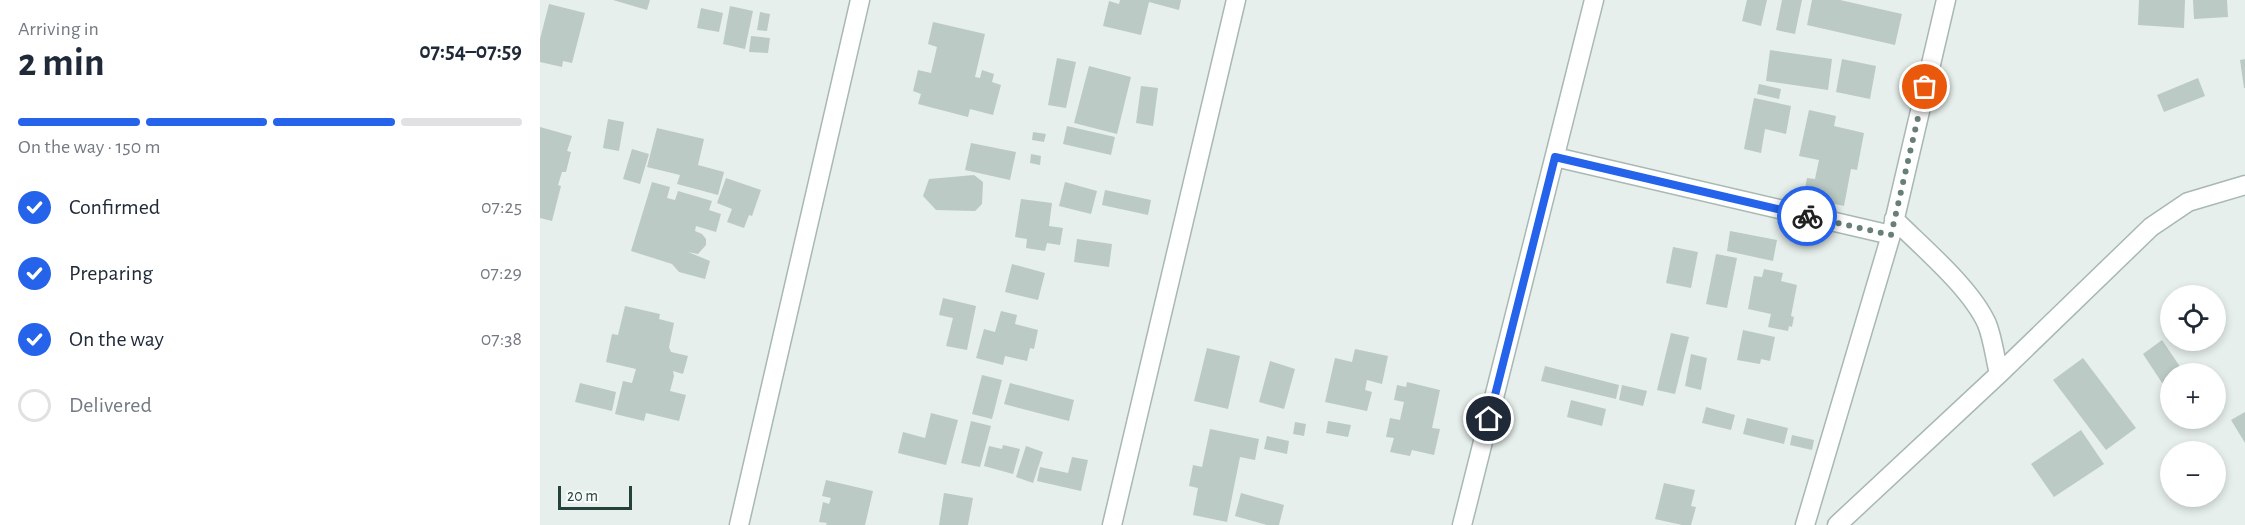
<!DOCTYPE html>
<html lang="en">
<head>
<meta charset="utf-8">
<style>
  :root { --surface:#fff; --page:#f6f6f7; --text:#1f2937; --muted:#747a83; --line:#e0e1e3; --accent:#2563eb }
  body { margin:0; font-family:"Alegreya Sans",sans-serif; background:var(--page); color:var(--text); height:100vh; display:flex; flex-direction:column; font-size:22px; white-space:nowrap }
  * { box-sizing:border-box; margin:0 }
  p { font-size:20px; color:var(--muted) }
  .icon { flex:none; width:33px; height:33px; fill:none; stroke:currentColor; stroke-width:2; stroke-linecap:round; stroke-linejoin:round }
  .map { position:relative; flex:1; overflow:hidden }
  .details { display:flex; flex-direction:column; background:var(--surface); width:540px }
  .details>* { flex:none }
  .buttons { position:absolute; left:1620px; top:285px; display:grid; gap:12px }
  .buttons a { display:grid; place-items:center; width:66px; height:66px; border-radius:50%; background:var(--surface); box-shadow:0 3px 9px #0003; font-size:30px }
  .scale { position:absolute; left:18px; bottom:15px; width:74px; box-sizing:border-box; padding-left:6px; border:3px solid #24423a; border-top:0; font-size:16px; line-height:21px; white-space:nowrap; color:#24423a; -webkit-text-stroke:4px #f7fbf9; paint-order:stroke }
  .pin { position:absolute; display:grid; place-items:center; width:51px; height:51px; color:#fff; margin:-26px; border:3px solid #fff; border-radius:50%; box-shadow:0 2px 6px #0007 }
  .courier { position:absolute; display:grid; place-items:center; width:60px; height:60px; margin:-30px; border:4px solid #2563eb; border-radius:50%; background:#fff; color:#222; box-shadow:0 2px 8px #0007 }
  .summary em { font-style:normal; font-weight:700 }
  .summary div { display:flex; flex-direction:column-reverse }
  .summary { display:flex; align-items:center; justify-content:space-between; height:102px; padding:0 18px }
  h1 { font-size:39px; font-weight:700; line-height:45px }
  .bar { display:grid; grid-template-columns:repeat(4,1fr); gap:9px 6px; align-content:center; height:72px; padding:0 18px }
  .bar i { height:8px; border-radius:4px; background:var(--line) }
  .bar .selected { background:var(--accent) }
  .bar p { grid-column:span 4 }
  ol { padding:0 18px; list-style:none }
  li { display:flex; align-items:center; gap:18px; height:66px }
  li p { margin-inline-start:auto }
  li .icon { padding:6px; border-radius:50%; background:var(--accent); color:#fff; stroke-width:4 }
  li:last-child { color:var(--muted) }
  li i { width:33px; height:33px; border:3px solid var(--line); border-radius:50% }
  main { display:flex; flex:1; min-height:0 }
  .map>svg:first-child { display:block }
  .building { fill:#bbcac4 }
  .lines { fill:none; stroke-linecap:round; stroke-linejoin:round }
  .minor-casing { stroke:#a8b8b2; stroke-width:21 }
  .minor { stroke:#fff; stroke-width:18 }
  .done { stroke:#687f78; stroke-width:6; stroke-dasharray:0 10.8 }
  .route { stroke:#2563eb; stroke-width:8 }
</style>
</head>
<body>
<main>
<section class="details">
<div class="summary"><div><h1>2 min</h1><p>Arriving in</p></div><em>07:54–07:59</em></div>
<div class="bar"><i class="selected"></i><i class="selected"></i><i class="selected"></i><i></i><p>On the way · 150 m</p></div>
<ol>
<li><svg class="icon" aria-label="check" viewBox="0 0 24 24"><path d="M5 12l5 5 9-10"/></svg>Confirmed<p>07:25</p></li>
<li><svg class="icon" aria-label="check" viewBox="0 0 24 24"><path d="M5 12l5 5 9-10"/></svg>Preparing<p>07:29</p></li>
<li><svg class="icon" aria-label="check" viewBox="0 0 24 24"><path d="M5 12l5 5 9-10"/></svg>On the way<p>07:38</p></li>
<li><i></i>Delivered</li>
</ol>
</section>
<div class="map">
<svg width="1705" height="525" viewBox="0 0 1705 525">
  <rect width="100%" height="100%" fill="#e6efeb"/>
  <path class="building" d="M73,0H110L107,10Z
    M580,0H641L639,10L609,2L601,35L563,26L569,1L579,4Z
    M1207,0H1227L1221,26L1202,21Z
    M1242,0H1262L1255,34L1236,30Z
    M1272,0H1300L1362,14L1355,45L1267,25Z
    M1599,0H1645L1644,28L1598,25Z
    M1653,0H1687L1688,17L1654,19Z
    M9,4L45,13L32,63L23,61L22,67L0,62V39Z
    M190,6L213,11L205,49L183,44Z
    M161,8L183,13L179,32L157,28Z
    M220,12L230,14L227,31L217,30Z
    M393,22L445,34L435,77L440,78L442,70L454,74L452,82L461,85L453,115L430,109L428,117L378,104L381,94L373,91L378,70L391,73L397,47L388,44Z
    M211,36L230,38L228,53L209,52Z
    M1230,50L1292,59L1288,90L1226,81Z
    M517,58L536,62L526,108L508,105Z
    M1302,59L1336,66L1330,99L1296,92Z
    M1705,59V88H1704L1700,60Z
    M549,66L591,77L577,134L534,123Z
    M1658,78L1665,96L1624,112L1617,95Z
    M1219,84L1241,89L1239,99L1217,94Z
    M601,86L618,88L613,126L596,123Z
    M1214,98L1251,106L1246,134L1225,129L1221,153L1204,149Z
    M1269,110L1296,116L1294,126L1324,133L1317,170L1311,169L1304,206L1276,200L1277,196L1264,193L1267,178L1275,179L1279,160L1259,156Z
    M68,119L84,122L79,151L63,148Z
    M527,126L575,137L571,155L523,144Z
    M0,127L32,136L27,151L31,152L26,172H22L18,185L21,186L12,221L0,218Z
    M117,128L164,139L158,165L184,172L178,195L137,184L140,175L107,167Z
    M493,132L506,134L504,142L492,140Z
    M431,143L476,152L470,180L425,170Z
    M92,149L109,154L100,184L83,179Z
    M491,154L501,156L500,165L490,163Z
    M434,175L443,182L442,204L435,211L396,210L383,196L389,179Z
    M186,178L221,190L212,216L209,215L204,228L187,222L192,209L177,203Z
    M112,182L130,187L127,198L135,200L138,191L172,201L169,210L181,214L176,232L156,226L155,231L162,234L166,239V245L158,254L148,252L170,261L165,279L139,272L132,264L91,251Z
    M525,182L557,191L551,214L519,206Z
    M565,190L611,200L608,215L562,205Z
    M481,199L512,203L509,226L523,228L520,245L507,243L505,251L486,248L487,239L475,237Z
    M1190,231L1237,240L1233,261L1187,251Z
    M537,239L572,244L569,267L534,262Z
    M1133,247L1158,252L1151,288L1126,283Z
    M1176,254L1197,258L1187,308L1166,304Z
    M472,264L505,273L498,300L465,292Z
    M1224,269L1243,273L1241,281L1257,285L1251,316L1254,317L1252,327L1249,326L1248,331L1228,327L1231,314L1208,309L1214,276L1222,277Z
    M403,298L436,306L427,350L406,346L413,318L399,315Z
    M85,306L120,314L119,319L134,323L129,347L131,352L148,356L143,374L133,371L134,376L130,391L146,395L139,421L106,413L104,421L75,414L83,381L92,383L96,369L66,362L72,334L78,335Z
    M461,311L477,315L475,324L498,330L494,349L490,348L487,361L465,356L463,365L436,358L444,329L455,332Z
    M1203,330L1235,337L1230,361L1221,359L1220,364L1197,360Z
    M1131,333L1149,337L1135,394L1117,390Z
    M1622,340L1645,374H1630V390L1628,392L1603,354Z
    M667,348L700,356L688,409L654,401Z
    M815,349L848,356L842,384L827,380L825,390L832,392L827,411L785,402L795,358L812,362Z
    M1151,354L1167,358L1161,390L1145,386Z
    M1543,358L1596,428L1566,450L1513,380Z
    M730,361L755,369L744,409L719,402Z
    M1005,366L1079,385L1076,399L1001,381Z
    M442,375L462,380L452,419L432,414Z
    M867,382L900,390L892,428L900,429L894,455L872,450L870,456L850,452L854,438L846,437L850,418L860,420L864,402L854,400L857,385L866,387Z
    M40,383L76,392L72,411L35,402Z
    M470,383L534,400L529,421L464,404Z
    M1082,385L1107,391L1103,406L1079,400Z
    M1031,400L1066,409L1062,426L1027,417Z
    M1166,407L1195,415L1191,430L1162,423Z
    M1705,412V443L1691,420Z
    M391,413L418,420L406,465L358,453L363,432L385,438Z
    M1207,418L1248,428L1244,444L1203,434Z
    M431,421L451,426L440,467L421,463Z
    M788,421L811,425L808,437L786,433Z
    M755,422L766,424L764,436L753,434Z
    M670,429L719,439L715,460L700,457L687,522L653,515L658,488L649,486L653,465L662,467Z
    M1541,430L1564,464L1514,497L1491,464Z
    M1252,435L1274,440L1272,450L1250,445Z
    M727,436L749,441L747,454L724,449Z
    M463,445L480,449L473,474L444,466L449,446L462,449Z
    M486,446L503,452L493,483L476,477Z
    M532,457L548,460L541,491L497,481L500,467L528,473Z
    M286,480L333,491L325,525H286L287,523L279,522L283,502L289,504L291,498L282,496Z
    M1124,483L1155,490L1151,506L1156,507L1151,525H1142L1115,519Z
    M404,493L433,498L428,525H399Z
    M701,493L744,505L739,525H727L695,516Z"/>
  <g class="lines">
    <g class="minor-casing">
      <path id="minor" d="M1015,157L1351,235
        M1354,219C1382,247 1431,288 1447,324C1453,339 1455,358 1459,374
        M199,525L320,0
        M572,525L696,0
        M922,525L1054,0
        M1265,525L1351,235L1406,0
        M1297,525L1459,374L1611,227L1648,202L1705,185"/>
    </g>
    <use href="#minor" class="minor"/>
  </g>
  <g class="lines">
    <path class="done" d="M1267,216L1351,235L1385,87"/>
    <path class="route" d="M949,419L1015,157L1267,216"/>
  </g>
</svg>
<div class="buttons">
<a><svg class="icon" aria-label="locate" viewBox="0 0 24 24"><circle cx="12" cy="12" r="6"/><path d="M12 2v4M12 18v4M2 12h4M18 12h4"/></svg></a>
<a>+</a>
<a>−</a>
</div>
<div class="scale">20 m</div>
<div class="pin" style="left:1385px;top:87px;background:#ea580c"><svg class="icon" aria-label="bag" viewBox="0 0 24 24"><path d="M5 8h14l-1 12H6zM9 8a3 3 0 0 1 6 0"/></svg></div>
<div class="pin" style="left:949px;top:419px;background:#1f2937"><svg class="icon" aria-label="home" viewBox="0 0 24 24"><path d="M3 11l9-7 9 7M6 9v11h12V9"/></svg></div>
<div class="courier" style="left:1267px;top:216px"><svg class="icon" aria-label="bike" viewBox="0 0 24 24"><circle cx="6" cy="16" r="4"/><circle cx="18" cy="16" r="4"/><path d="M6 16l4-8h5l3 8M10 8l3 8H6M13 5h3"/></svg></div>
</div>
</main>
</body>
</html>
